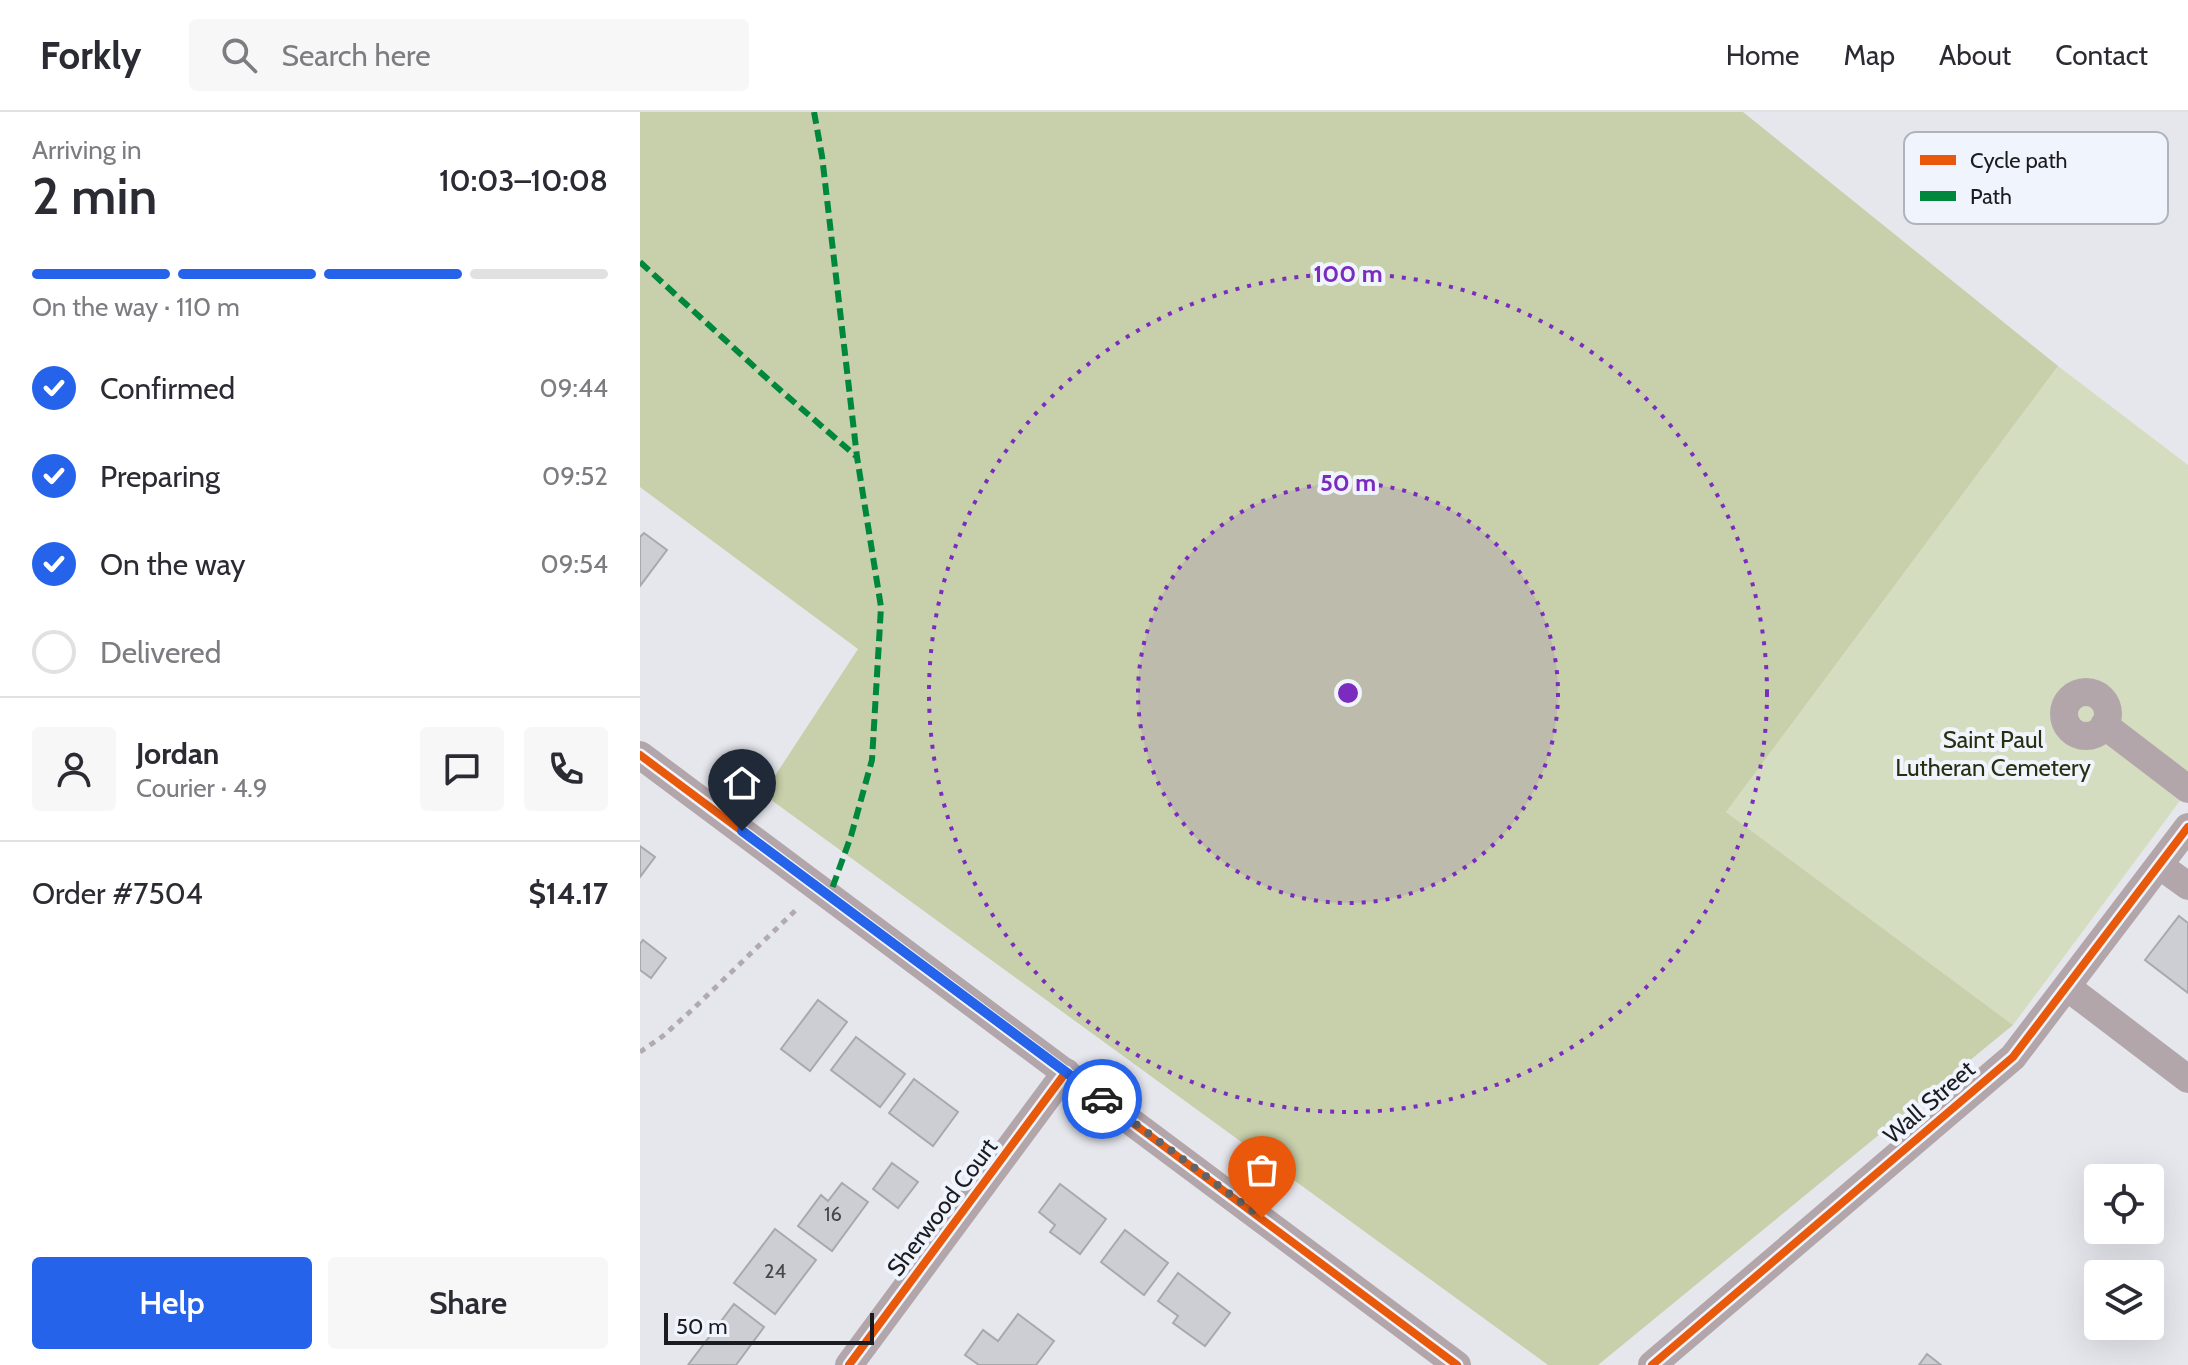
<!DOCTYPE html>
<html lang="en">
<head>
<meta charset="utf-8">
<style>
  :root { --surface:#fff; --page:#f7f7f7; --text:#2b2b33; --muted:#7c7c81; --line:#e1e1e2; --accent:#2563eb }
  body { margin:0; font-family:Cabin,sans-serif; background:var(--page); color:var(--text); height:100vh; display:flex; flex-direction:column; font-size:30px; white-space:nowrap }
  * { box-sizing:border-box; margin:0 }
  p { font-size:26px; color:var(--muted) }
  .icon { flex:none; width:44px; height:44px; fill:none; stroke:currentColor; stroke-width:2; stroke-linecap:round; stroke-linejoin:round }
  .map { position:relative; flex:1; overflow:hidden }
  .panel { display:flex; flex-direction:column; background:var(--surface); width:640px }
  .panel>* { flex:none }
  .controls { position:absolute; left:1444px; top:1052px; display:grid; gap:16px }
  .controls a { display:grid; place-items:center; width:80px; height:80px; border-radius:8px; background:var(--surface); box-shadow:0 8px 32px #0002; font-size:40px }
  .scale { position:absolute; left:24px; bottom:20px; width:210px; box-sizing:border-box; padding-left:8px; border:4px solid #1b1c1f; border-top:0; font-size:22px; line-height:28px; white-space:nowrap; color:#1b1c1f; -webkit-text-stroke:6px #f0f4fd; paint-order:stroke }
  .pin { position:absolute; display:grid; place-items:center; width:68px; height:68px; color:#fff; margin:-82px -34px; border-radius:50% 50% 50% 0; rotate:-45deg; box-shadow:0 0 8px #0007 }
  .pin .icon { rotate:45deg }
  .courier { position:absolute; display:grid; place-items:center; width:80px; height:80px; margin:-40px; border:6px solid #2563eb; border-radius:50%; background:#fff; color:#222; box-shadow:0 2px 10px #0007 }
  .summary em { font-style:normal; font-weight:600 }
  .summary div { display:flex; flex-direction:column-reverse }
  .summary { display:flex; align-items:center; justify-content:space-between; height:136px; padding:0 32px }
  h1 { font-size:52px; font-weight:600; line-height:60px }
  .bar { display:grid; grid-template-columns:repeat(4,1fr); gap:12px 8px; align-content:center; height:96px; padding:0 32px }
  .bar i { height:10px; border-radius:6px; background:var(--line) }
  .bar .active { background:var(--accent) }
  .bar p { grid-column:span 4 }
  .line { display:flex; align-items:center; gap:20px; padding:0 32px; border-top:2px solid var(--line) }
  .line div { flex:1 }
  .round { display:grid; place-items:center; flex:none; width:84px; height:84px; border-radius:8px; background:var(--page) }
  ol { padding:0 32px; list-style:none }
  li { display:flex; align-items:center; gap:24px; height:88px }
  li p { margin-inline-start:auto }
  li .icon { padding:8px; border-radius:50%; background:var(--accent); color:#fff; stroke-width:4 }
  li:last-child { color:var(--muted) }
  li i { width:44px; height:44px; border:4px solid var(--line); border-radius:50% }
  .action { display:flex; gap:16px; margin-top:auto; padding:16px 32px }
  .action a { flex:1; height:92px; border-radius:8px; background:var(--accent); color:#fff; font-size:32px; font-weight:600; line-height:92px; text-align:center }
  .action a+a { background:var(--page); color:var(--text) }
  header { display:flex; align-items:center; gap:48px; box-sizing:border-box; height:112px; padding:0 40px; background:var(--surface); border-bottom:2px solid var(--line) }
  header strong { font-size:38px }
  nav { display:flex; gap:44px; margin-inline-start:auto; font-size:28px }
  .search { width:560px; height:72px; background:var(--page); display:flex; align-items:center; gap:20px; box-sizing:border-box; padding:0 28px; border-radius:8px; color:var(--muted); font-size:30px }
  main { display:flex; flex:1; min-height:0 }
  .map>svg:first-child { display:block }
  .green { fill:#d4ddc0 }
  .forest { fill:#c7d0aa }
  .building { fill:#cdced3; stroke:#a8a9ad; stroke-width:2 }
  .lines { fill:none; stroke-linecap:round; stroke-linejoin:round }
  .path { stroke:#b1abb0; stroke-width:5; stroke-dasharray:6 6; stroke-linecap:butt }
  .minor { stroke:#b3a6ab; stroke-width:28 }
  .quiet { stroke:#00873e; stroke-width:6; stroke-dasharray:12 6; stroke-linecap:butt }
  .cycleway-casing { stroke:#f0f4fd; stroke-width:13 }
  .cycleway { stroke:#e8590c; stroke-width:8 }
  .done { stroke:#626367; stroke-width:8; stroke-dasharray:0 14.4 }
  .route { stroke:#2563eb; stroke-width:10 }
  .ring { fill:none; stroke:#7b2cbf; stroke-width:4; stroke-dasharray:4 8 }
  .labels { text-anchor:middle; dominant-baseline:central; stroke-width:8; stroke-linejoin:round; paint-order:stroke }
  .number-label { font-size:20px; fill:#48484c }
  .park-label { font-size:24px; fill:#282e0e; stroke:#f0f4fd }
  .street-label { font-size:24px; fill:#1b1c1f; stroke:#f0f4fd }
  .key { fill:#f0f4fd; stroke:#b0b3ba; stroke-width:2 }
  .key-label { font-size:22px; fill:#1b1c1f }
  .centre { fill:#7b2cbf; stroke:#f0f4fd; stroke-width:4 }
  .ring-label { font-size:24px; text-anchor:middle; font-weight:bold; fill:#7b2cbf; stroke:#f0f4fd; stroke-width:8; stroke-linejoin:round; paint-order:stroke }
</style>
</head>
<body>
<header>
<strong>Forkly</strong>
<div class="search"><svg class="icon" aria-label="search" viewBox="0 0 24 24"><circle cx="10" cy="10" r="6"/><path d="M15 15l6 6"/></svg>Search here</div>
<nav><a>Home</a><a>Map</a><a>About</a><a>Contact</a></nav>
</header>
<main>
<section class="panel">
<div class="summary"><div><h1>2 min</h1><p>Arriving in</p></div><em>10:03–10:08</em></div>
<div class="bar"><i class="active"></i><i class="active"></i><i class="active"></i><i></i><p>On the way · 110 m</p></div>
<ol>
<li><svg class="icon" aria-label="check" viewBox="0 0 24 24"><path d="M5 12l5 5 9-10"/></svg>Confirmed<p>09:44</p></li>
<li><svg class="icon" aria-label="check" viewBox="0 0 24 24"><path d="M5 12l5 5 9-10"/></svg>Preparing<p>09:52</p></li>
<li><svg class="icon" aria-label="check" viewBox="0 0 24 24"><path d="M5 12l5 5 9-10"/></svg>On the way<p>09:54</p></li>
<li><i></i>Delivered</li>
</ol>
<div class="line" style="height:144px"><a class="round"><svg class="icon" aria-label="person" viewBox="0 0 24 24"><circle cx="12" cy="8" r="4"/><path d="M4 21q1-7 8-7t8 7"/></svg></a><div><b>Jordan</b><p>Courier · 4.9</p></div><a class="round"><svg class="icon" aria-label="chat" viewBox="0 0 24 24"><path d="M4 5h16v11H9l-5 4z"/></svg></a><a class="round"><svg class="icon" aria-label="phone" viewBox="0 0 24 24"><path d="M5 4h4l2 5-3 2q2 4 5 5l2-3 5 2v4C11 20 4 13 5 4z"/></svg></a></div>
<div class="line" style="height:104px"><div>Order #7504</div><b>$14.17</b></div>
<div class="action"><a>Help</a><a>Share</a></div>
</section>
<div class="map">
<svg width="1548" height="1253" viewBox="0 0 1548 1253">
  <rect width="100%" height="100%" fill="#e6e7ed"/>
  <path class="green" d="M1418,254L1548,353V678L1373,913L1086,700Z"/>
  <path class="forest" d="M0,0H1103L1418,254L1086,700L1373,913L958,1253H908L123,682L218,537L0,375Z"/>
  <path class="building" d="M4,421L27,438L0,474V425Z
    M0,734L15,745L0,765Z
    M1539,804L1548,811V881L1505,848Z
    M3,828L26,846L11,866L0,858V832Z
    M178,888L207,910L170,959L141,937Z
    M216,925L265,962L240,995L191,958Z
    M274,967L318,1000L293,1034L249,1001Z
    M252,1051L278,1070L258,1096L233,1077Z
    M202,1071L228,1090L192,1139L158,1114L181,1083L188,1089Z
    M420,1072L466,1107L440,1142L410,1120L415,1113L399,1100Z
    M135,1117L176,1148L135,1202L94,1171Z
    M485,1118L528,1151L504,1183L461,1150Z
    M538,1161L590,1201L565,1234L533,1211L538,1204L518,1189Z
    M94,1192L124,1215L96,1253H48Z
    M378,1202L414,1229L396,1253H339L325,1243L343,1218L358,1229Z
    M1287,1242L1301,1253H1279Z"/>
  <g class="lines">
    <path class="path" d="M0,940L23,924L53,897L159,795"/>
    <path class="minor" d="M1424 602a22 22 0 1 1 44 0a22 22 0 1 1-44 0Z
      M1464,613L1548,677
      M0,643L817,1253
      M1519,753L1548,774
      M1427,875L1548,967
      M209,1253L426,960
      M1012,1253L1373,945L1548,715"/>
    <path class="quiet" d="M174,0L182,44L217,345L241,495L232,648L211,724L189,785
      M0,150L131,270L217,345"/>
    <g class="cycleway-casing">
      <path id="cycleway" d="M0,643L817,1253
        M209,1253L426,960
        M1012,1253L1373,945L1548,715"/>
    </g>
    <use href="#cycleway" class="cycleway"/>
  </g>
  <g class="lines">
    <path class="done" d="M462,987L622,1106"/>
    <path class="route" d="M102,719L462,987"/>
  </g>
  <circle cx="708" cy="581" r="210" fill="#7b2cbf" fill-opacity=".12"/>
  <g class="ring">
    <circle cx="708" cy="581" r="210"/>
    <circle cx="708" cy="581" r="419"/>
  </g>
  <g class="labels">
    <g class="number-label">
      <text x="193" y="1102">16</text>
      <text x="135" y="1159">24</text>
    </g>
    <g class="park-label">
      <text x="1353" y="627">Saint Paul<tspan x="1353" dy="28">Lutheran Cemetery</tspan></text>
    </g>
    <g class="street-label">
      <text transform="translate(1289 990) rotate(-41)">Wall Street</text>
      <text transform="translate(302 1095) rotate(-53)">Sherwood Court</text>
    </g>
  </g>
  <rect x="1264" y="20" width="264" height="92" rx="12" class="key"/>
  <rect x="1280" y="43" width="36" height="10" fill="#e8590c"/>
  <rect x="1280" y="79" width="36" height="10" fill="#00873e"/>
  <g class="key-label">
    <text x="1330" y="56">Cycle path</text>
    <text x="1330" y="92">Path</text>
  </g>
  <circle cx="708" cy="581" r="12" class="centre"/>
  <g class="ring-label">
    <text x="708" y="170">100 m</text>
    <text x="708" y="379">50 m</text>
  </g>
</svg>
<div class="controls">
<a><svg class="icon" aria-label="locate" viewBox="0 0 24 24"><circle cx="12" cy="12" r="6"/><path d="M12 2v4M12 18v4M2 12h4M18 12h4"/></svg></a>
<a><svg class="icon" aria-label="layers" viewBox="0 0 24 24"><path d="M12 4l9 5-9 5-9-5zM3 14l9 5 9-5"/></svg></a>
</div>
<div class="scale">50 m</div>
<div class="pin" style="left:622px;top:1106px;background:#ea580c"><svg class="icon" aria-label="bag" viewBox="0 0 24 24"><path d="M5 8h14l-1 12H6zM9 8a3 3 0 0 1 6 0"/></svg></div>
<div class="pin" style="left:102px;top:719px;background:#1f2937"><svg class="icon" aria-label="home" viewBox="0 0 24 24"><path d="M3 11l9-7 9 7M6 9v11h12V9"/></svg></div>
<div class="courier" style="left:462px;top:987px"><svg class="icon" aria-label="car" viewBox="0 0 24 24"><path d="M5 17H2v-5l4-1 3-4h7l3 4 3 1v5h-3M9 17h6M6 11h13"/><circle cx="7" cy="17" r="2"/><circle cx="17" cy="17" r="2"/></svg></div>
</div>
</main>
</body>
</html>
